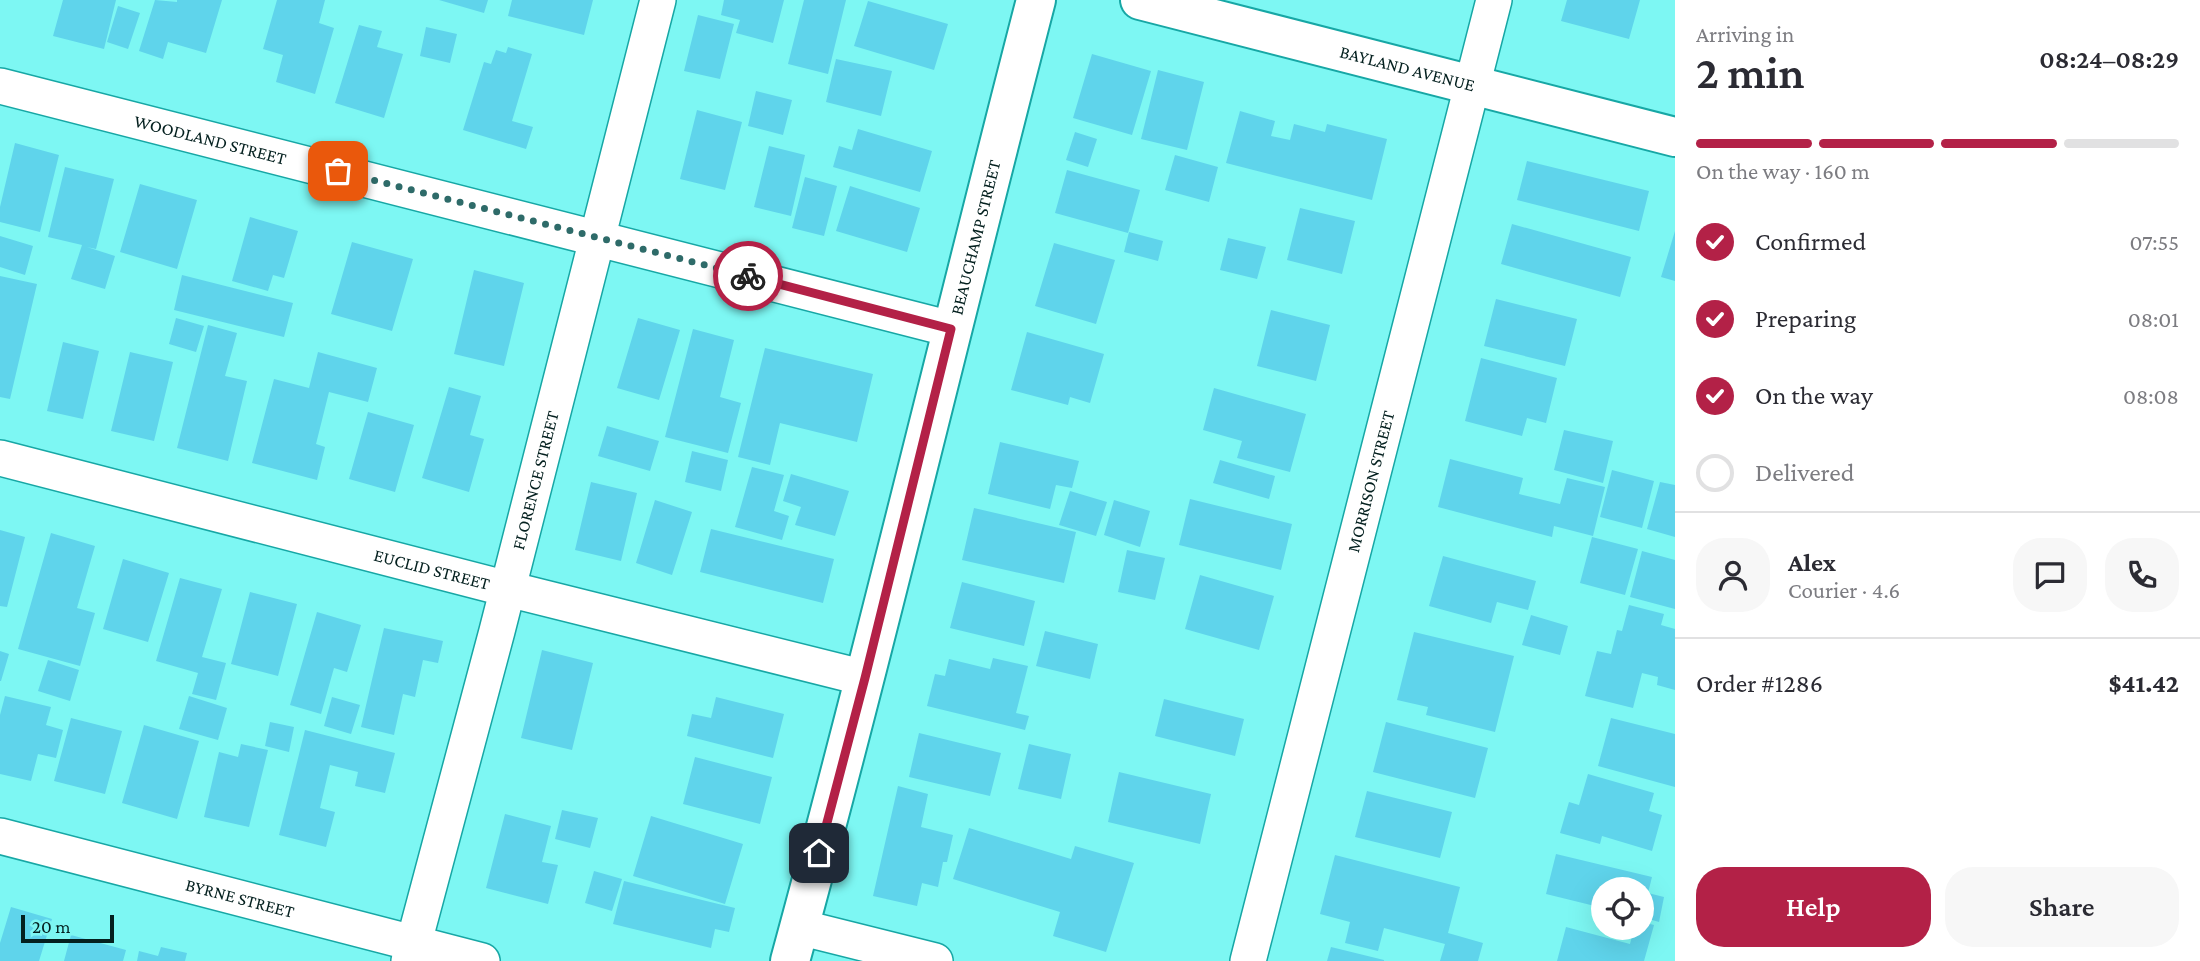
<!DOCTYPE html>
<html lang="en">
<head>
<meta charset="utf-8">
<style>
  :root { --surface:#fff; --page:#f7f7f7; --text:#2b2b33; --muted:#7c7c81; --line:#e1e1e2; --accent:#b32147 }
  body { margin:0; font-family:"Crimson Pro",serif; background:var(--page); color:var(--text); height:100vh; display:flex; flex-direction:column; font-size:26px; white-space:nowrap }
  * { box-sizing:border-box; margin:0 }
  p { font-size:23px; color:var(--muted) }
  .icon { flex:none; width:38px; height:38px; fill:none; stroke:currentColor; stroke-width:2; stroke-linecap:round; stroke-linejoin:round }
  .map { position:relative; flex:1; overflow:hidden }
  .panel { display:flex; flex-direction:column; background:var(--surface); width:525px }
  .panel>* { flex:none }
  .buttons { position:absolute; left:1591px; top:877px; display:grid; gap:14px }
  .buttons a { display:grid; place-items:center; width:63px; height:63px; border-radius:50%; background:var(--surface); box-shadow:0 7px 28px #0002; font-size:35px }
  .scale { position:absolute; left:21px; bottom:18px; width:93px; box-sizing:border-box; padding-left:7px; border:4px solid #04201f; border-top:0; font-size:19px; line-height:24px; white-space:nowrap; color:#04201f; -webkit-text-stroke:5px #7df7f3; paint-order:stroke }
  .pin { position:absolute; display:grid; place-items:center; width:60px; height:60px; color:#fff; margin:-30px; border-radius:14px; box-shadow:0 4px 10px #0006 }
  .courier { position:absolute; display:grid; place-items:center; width:70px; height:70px; margin:-35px; border:5px solid #b32147; border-radius:50%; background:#fff; color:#222; box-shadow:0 2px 9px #0007 }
  .overview em { font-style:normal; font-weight:600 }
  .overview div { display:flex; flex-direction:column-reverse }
  .overview { display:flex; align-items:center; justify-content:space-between; height:119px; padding:0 21px }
  h1 { font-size:46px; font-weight:600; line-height:52px }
  .bar { display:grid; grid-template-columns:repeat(4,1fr); gap:10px 7px; align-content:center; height:84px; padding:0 21px }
  .bar i { height:9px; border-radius:5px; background:var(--line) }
  .bar .on { background:var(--accent) }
  .bar p { grid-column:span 4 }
  .line { display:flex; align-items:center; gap:18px; padding:0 21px; border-top:2px solid var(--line) }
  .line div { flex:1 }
  .round { display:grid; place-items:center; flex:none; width:74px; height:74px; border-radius:28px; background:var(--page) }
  ol { padding:0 21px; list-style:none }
  li { display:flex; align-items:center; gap:21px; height:77px }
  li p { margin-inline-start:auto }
  li .icon { padding:7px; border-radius:50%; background:var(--accent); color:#fff; stroke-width:4 }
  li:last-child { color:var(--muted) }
  li i { width:38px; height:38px; border:4px solid var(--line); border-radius:50% }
  .button { display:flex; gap:14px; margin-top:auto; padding:14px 21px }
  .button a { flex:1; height:80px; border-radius:28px; background:var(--accent); color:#fff; font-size:28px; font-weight:600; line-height:80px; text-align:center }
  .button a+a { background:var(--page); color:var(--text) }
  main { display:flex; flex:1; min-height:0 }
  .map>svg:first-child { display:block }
  .building { fill:#5fd4eb }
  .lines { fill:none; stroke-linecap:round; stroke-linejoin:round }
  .minor-casing { stroke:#17a7a5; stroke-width:38 }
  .tertiary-casing { stroke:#17a7a5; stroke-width:42 }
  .minor { stroke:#fff; stroke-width:35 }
  .tertiary { stroke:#fff; stroke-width:38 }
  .done { stroke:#2e6b69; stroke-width:7; stroke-dasharray:0 12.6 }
  .route { stroke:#b32147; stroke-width:9 }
  .labels { text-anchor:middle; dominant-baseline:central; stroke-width:6; stroke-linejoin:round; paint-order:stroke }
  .street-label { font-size:18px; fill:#04201f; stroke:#7df7f3 }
</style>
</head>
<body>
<main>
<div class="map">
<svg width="1675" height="961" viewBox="0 0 1675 961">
  <rect width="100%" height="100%" fill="#7df7f3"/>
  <path class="building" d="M63,0H116L104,49L53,36Z
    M155,0L177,2V0H222L206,53L168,42L163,59L139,51Z
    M277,0H325L319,23L334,28L315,94L276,82L283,55L263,49Z
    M439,0H488L484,13Z
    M512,0H593L584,35L508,16Z
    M724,0H784L773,43L736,33L740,20L721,15Z
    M804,0H846L828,74L788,64Z
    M1567,0H1640L1629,39L1561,21Z
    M868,1L948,24L934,70L854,46Z
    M118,6L140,13L128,49L107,42Z
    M698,15L734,24L720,79L684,71Z
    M359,25L382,31L377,47L403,54L384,118L335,103Z
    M426,27L457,34L450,63L420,56Z
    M508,47L532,54L512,121L533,127L526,149L463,130L484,62L491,64L496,50L506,53Z
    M1092,54L1151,71L1132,135L1073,118Z
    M836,59L892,71L881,116L826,102Z
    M1158,70L1204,82L1187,150L1141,139Z
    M756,91L792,100L783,135L748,126Z
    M697,110L742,122L725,190L680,179Z
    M1240,111L1275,121L1271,136L1290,140L1294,124L1325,132L1327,124L1387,139L1372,200L1226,163Z
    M858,129L932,151L920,192L833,167L839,146L852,150Z
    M1075,132L1097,139L1088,167L1066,160Z
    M15,143L59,155L40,232L0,222V207Z
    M769,146L805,155L791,216L754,207Z
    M1175,155L1218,167L1209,202L1165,190Z
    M1527,161L1649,191L1639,231L1517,200Z
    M65,167L114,179L96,249L87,247L115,256L105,289L71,279L82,245L48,237Z
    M1067,170L1140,190L1128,233L1055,213Z
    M805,177L837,186L824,236L792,228Z
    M140,184L197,200L177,269L120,252Z
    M850,186L920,208L907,252L836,231Z
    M1300,208L1355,221L1342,274L1287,260Z
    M250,217L298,231L284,278L273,275L268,291L232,281Z
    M1512,224L1631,257L1620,297L1501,264Z
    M1675,231V281L1661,277Z
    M1129,232L1163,241L1158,261L1124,252Z
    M0,236L33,246L25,275L0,267Z
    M1228,238L1266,247L1257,279L1220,270Z
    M352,242L413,259L392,331L331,314Z
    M1054,243L1115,260L1096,324L1035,306Z
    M474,270L524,283L504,366L454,354Z
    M182,275L293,303L284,337L174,310Z
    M0,276L37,284L10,399L0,397Z
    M1496,299L1577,319L1565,366L1484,346Z
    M1271,310L1330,325L1316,381L1257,366Z
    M176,318L204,326L196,352L169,344Z
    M638,318L680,330L659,400L617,388Z
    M208,325L237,333L225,376L247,381L228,461L177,448Z
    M693,329L734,340L720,397L741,403L728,453L665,437Z
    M1027,332L1104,354L1090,403L1070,397L1068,405L1011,390Z
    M63,342L99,351L83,419L47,411Z
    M765,348L873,374L857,442L780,423L770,465L738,457Z
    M130,352L173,362L154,441L111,431Z
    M318,352L377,368L368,402L329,392L316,444L325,447L317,480L252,463L274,379L309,388Z
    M1481,358L1557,378L1546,423L1527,418L1522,436L1465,421Z
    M449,387L481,396L470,435L484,439L469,492L422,478Z
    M1214,388L1306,414L1290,472L1237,458L1242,441L1203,430Z
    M368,412L414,425L395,492L349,479Z
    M607,426L659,441L650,471L598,456Z
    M1564,430L1613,441L1603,483L1554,470Z
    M1000,442L1079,461L1072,488L1056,485L1050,509L988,494Z
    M692,451L728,460L721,491L685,482Z
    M1450,459L1523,478L1519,494L1560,504L1567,478L1605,487L1593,536L1554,526L1552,537L1438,507Z
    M1220,460L1275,476L1269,499L1213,483Z
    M752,467L784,475L774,511L789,516L782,540L735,527Z
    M1612,470L1654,481L1642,528L1600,517Z
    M791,474L849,491L835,536L795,525L801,507L783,501Z
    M591,482L637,493L621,561L575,550Z
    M1660,482L1675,485V537L1647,529Z
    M1070,491L1107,502L1096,536L1059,525Z
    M1190,499L1292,524L1281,570L1179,545Z
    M655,500L692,512L672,575L636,563Z
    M1114,500L1150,511L1140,547L1104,535Z
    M974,508L1076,532L1064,583L962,560Z
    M711,529L834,559L823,603L700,572Z
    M0,530L25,537L7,607L0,606Z
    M51,533L95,546L77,608L95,613L80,666L18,649Z
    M1592,537L1638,549L1625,595L1580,583Z
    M1127,550L1165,558L1155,600L1118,592Z
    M1642,551L1675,560V609L1630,597Z
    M1443,556L1536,581L1528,610L1497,602L1491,623L1429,606Z
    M123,559L169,573L148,642L103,629Z
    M1200,575L1274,596L1259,650L1185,629Z
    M180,578L222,589L202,657L226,663L216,700L192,694L198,673L156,661Z
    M962,582L1035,601L1024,646L950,628Z
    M250,592L297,604L278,676L231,664Z
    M1629,605L1664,614L1661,625L1675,629V690L1657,685L1658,677L1642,673L1633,708L1585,696L1597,651L1611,654L1617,630L1622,631Z
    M317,612L361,625L347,672L334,668L321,714L290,705Z
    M1531,615L1568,626L1560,655L1522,645Z
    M384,628L443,641L438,663L423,660L415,697L403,694L394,735L361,727Z
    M1045,631L1098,644L1090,679L1036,666Z
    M1414,632L1514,656L1495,732L1426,715L1428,707L1397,700Z
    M542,650L593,663L572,750L521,738Z
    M0,651L9,654L1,681H0Z
    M993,658L1028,666L1016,713L1029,716L1025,730L927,706L935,674L945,676L949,659L990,669Z
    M48,660L79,670L70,701L38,691Z
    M5,696L51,707L46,725L63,730L56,758L38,754L31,781L0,774V715Z
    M189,696L227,708L218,740L179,729Z
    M332,697L360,705L351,734L324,726Z
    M716,697L784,714L773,758L687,736L692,714L711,718Z
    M1164,699L1244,719L1235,756L1155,736Z
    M71,718L122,731L105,794L54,781Z
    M1611,718L1675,734V787L1598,766Z
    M270,722L294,727L289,752L265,746Z
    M1386,722L1488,748L1475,798L1373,772Z
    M144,725L199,741L177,819L122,803Z
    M305,730L395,753L385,793L355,786L358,772L330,765L320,808L335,812L326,847L279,835Z
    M919,733L1001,753L990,796L909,777Z
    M241,744L268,750L249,827L204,817L219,752L238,757Z
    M1029,744L1071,754L1061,799L1018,789Z
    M695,757L772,777L760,824L683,804Z
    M1119,772L1211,794L1200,844L1108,822Z
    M1588,774L1654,793L1649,811L1662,815L1652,851L1602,836L1600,844L1560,833L1569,802L1579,805Z
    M898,786L928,794L921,827L953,835L947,862H943L938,887L922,883L917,906L873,896Z
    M1367,791L1452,812L1440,858L1355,837Z
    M562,810L598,818L590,848L555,839Z
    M505,814L551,826L542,862L558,865L548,904L486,888Z
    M651,816L743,844L725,904L633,876Z
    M969,828L1071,859L1075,846L1134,863L1106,952L1053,936L1060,912L953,879Z
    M1556,854L1652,877L1648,893L1664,897L1659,922L1642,917V889H1603V908L1546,894Z
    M1335,855L1460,887L1448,933L1483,943L1478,961H1440L1445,944L1384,928L1378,951L1345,943L1350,922L1320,914Z
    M594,871L622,879L612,911L585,903Z
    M624,881L735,908L729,932L715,929L711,948L613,924Z
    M11,907L52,919L39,961H0V943Z
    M1642,922L1654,925L1644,961H1557L1566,927L1630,944L1634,928H1642Z
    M71,935L126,950L123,961H64Z
    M161,947L187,953L185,961H137L139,951L158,956Z
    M1331,947L1384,960V961H1327Z"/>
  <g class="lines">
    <g class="minor-casing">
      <g id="minor">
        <path id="s1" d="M0,86L951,329"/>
        <path id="s2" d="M0,458L508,589L865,678"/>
        <path id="s3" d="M0,836L482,961"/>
        <path d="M799,927L935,961"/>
        <path id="s4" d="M409,961L497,631L658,0"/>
        <path id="s5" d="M1248,961L1494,0"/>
      </g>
    </g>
    <g class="tertiary-casing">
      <g id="tertiary">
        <path id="s6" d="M1140,0L1675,137"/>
        <path id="s7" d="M790,961C877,642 953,320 1036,0"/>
      </g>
    </g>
    <use href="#minor" class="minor"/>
    <use href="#tertiary" class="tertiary"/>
  </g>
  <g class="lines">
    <path class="done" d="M338,171L748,276"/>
    <path class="route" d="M748,276L951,329L865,678L819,853"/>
  </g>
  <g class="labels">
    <g class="street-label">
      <text stroke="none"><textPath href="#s6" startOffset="276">BAYLAND AVENUE</textPath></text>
      <text stroke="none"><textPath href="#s1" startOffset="217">WOODLAND STREET</textPath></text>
      <text stroke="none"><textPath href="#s7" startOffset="747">BEAUCHAMP STREET</textPath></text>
      <text stroke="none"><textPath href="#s5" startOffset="495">MORRISON STREET</textPath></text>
      <text stroke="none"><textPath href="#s4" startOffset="497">FLORENCE STREET</textPath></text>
      <text stroke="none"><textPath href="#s2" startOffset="446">EUCLID STREET</textPath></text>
      <text stroke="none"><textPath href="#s3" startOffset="248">BYRNE STREET</textPath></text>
    </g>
  </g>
</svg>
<div class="buttons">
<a><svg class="icon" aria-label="locate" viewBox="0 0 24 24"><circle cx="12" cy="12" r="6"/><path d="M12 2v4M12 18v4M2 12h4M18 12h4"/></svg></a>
</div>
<div class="scale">20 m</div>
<div class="pin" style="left:338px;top:171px;background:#ea580c"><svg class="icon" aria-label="bag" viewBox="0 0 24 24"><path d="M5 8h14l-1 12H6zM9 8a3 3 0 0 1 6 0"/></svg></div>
<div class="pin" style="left:819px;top:853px;background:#1f2937"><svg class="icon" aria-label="home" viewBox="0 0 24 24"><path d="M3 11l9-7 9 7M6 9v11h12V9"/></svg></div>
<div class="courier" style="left:748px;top:276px"><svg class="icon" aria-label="bike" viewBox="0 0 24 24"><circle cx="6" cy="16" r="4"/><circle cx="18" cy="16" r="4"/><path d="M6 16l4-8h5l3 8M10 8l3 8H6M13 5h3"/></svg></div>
</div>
<section class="panel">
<div class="overview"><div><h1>2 min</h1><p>Arriving in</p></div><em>08:24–08:29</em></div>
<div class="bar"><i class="on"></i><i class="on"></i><i class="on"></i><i></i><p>On the way · 160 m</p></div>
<ol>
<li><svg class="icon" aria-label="check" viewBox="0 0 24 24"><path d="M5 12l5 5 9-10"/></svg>Confirmed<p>07:55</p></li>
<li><svg class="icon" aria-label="check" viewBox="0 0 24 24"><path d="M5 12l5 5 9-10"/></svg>Preparing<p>08:01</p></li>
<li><svg class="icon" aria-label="check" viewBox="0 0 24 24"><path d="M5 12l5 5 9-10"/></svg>On the way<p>08:08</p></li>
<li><i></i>Delivered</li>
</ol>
<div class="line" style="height:126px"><a class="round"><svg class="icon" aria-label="person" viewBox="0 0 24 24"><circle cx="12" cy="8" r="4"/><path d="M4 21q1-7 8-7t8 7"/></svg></a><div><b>Alex</b><p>Courier · 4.6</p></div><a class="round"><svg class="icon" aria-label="chat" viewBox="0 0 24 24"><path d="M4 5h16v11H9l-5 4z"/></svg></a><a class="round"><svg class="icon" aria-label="phone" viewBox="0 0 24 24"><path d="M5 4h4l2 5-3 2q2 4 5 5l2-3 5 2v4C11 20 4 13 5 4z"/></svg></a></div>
<div class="line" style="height:91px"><div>Order #1286</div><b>$41.42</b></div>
<div class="button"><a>Help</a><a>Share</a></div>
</section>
</main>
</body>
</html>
